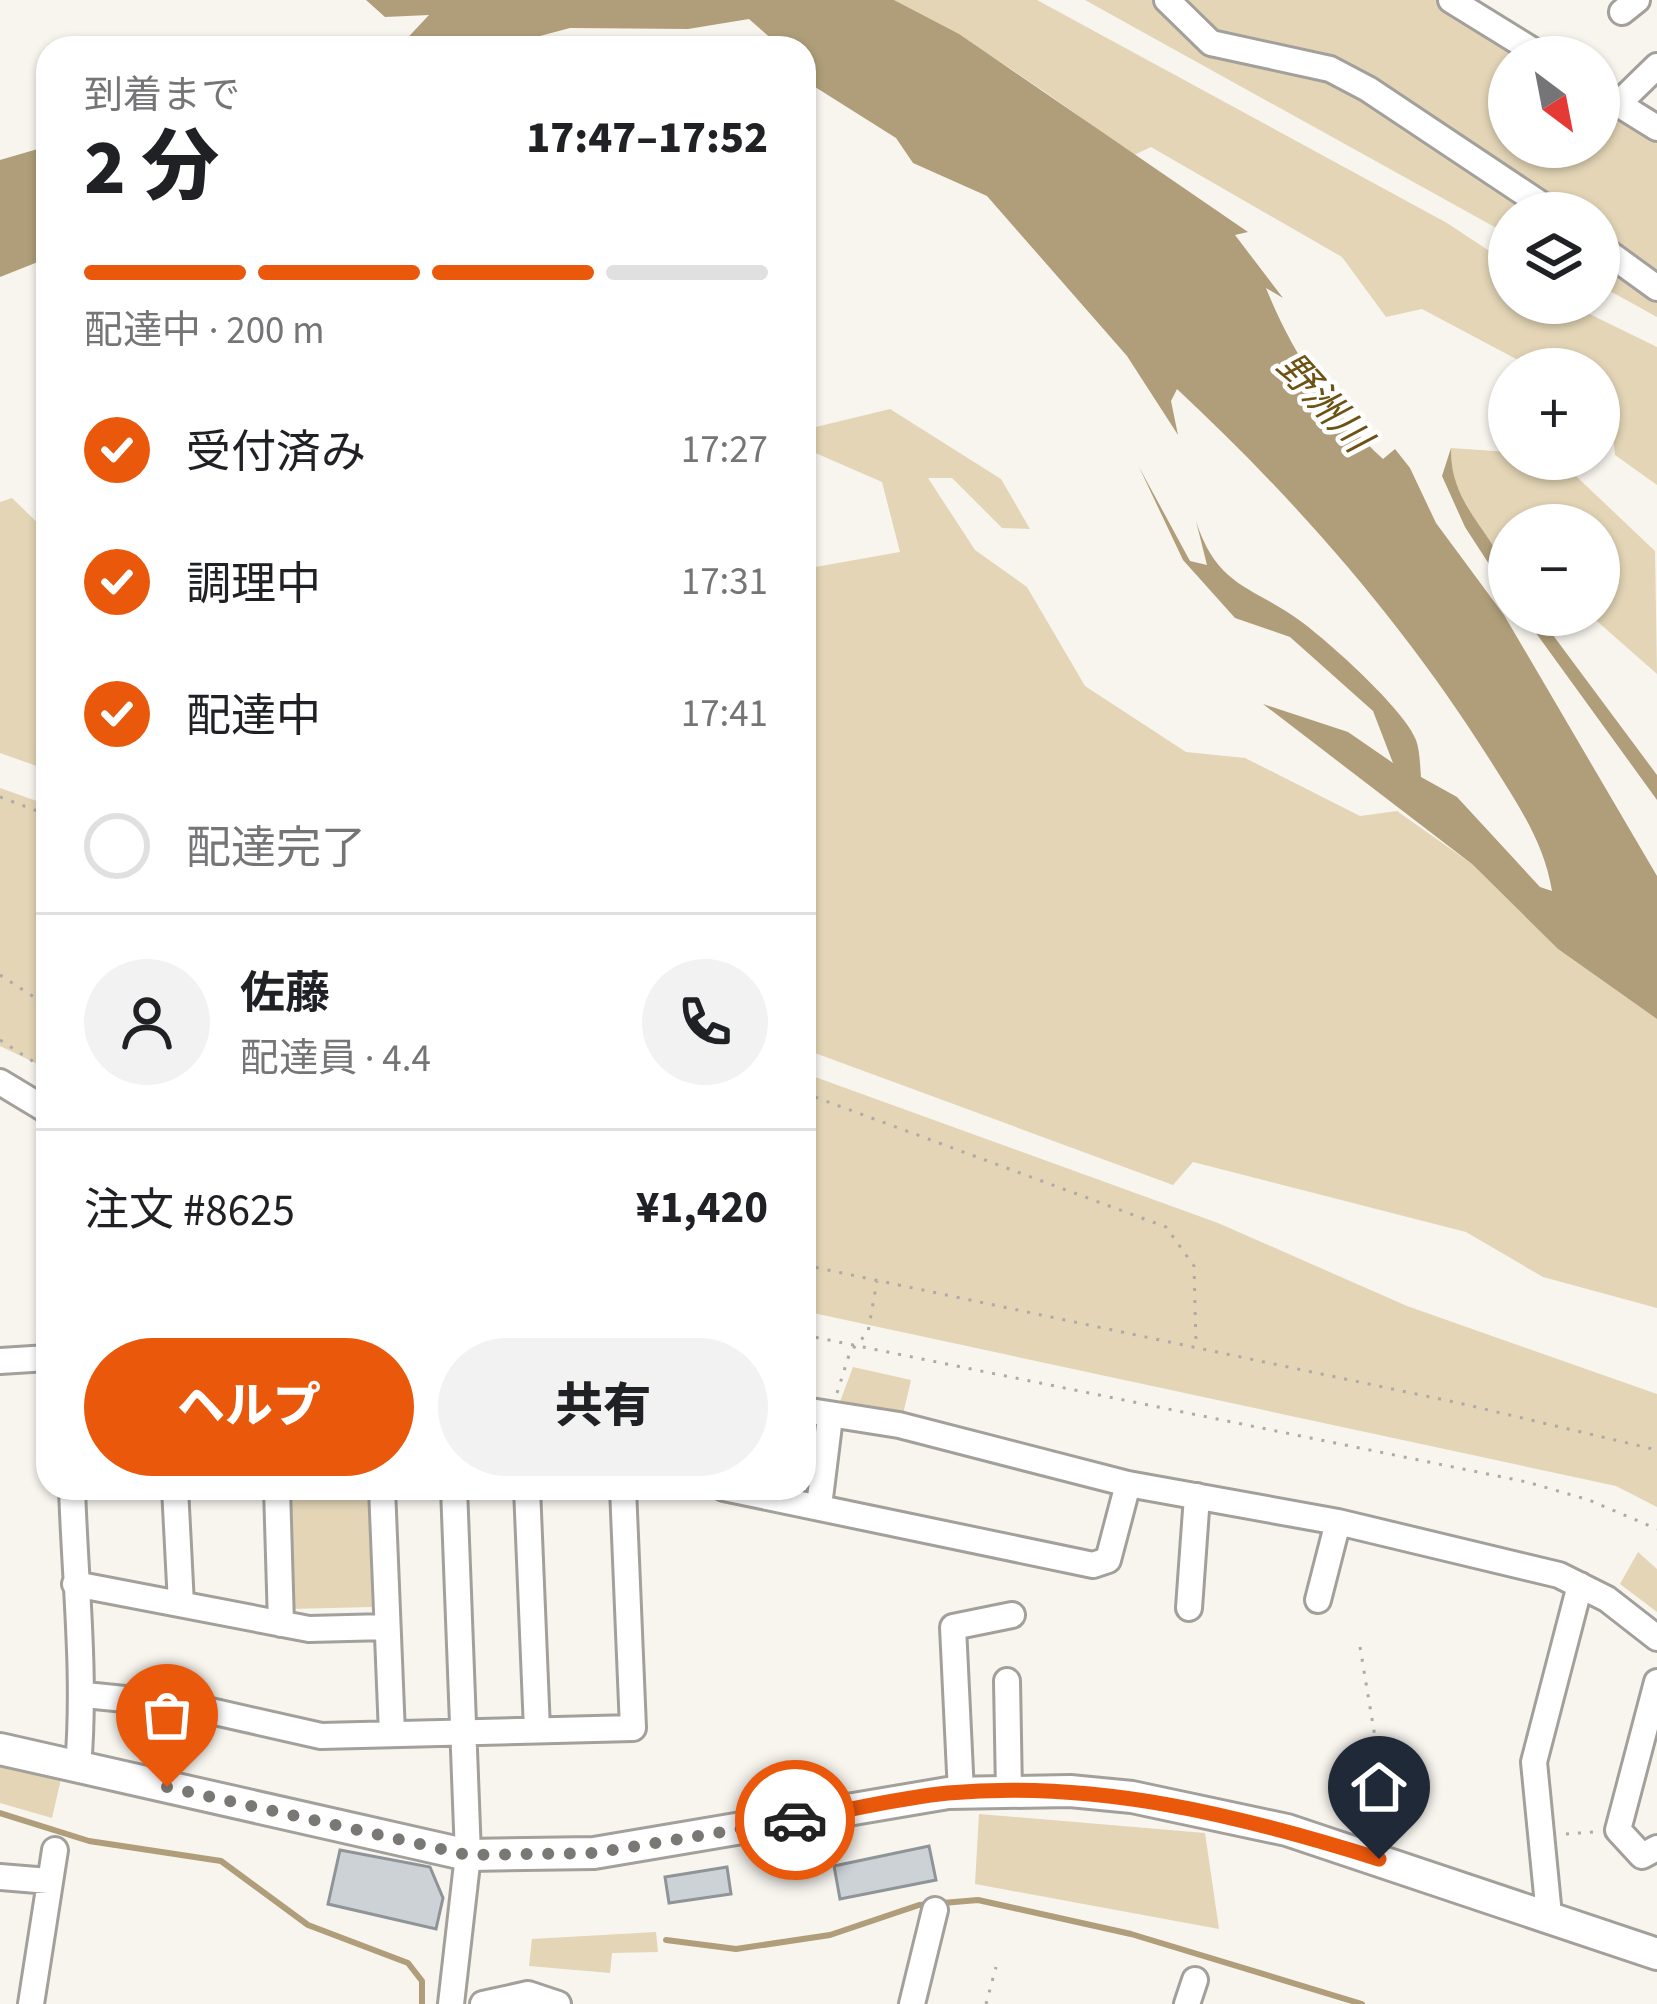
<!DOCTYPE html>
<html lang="ja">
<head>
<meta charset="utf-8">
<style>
  :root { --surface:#fff; --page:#f2f2f2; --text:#202124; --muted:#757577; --line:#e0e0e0; --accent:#ea580c }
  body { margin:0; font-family:"Source Sans 3","Noto Sans JP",sans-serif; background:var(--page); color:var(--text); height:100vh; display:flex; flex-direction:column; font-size:45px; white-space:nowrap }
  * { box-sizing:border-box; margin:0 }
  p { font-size:39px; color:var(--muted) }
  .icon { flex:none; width:66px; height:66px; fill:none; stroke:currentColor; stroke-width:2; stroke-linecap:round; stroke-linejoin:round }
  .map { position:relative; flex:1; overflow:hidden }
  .panel { position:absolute; left:36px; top:36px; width:780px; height:1464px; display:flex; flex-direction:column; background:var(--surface); border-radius:36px; box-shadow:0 3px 9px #0004 }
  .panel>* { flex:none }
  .needle { width:78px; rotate:148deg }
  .tools { position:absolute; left:1488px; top:36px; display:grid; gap:24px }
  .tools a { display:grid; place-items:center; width:132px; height:132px; border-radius:50%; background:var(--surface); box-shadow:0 3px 9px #0004; font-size:60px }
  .pin { position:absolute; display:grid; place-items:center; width:102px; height:102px; color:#fff; margin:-123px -51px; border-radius:50% 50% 50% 0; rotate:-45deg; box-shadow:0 0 12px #0007 }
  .pin .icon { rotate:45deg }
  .courier { position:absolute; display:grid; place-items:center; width:120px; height:120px; margin:-60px; border:9px solid #ea580c; border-radius:50%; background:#fff; color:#222; box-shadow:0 3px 15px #0007 }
  .head em { font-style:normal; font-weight:800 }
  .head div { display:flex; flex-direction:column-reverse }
  .head { display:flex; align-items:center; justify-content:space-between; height:204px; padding:0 48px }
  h1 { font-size:78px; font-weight:800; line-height:90px }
  .bar { display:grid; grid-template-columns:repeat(4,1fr); gap:18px 12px; align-content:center; height:144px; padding:0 48px }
  .bar i { height:15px; border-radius:9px; background:var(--line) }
  .bar .selected { background:var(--accent) }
  .bar p { grid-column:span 4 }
  .line { display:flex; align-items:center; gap:30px; padding:0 48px; border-top:3px solid var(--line) }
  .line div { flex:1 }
  .round { display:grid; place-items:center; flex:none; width:126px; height:126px; border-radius:63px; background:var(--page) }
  ol { padding:0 48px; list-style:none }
  li { display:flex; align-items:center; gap:36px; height:132px }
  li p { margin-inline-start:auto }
  li .icon { padding:12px; border-radius:50%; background:var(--accent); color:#fff; stroke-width:4 }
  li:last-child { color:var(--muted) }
  li i { width:66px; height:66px; border:6px solid var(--line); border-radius:50% }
  .button { display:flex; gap:24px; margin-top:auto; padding:24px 48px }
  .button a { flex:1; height:138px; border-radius:72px; background:var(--accent); color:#fff; font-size:48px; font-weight:800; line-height:138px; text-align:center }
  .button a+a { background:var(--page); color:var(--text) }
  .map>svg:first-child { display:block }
  .green { fill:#e3d5b6 }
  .water { fill:#af9e79 }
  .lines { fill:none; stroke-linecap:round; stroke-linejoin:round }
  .stream { stroke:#af9e79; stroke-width:6 }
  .building { fill:#ccd2d6; stroke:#8e9497; stroke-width:3 }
  .minor-casing { stroke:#a3a09b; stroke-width:30 }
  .major-casing { stroke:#a3a09b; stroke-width:36 }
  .path { stroke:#aeaba7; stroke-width:3; stroke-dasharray:3 9; stroke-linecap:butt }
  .minor { stroke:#fff; stroke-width:24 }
  .major { stroke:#fff; stroke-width:30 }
  .done { stroke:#797874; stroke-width:12; stroke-dasharray:0 21.6 }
  .route { stroke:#ea580c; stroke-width:15 }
  .labels { text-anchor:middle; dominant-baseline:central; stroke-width:9; stroke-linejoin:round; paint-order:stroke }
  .water-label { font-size:39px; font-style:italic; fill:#6c5314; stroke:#fff }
</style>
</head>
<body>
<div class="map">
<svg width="1657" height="2004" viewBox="0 0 1657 2004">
  <rect width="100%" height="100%" fill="#f8f5ef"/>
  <path class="green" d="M894,0H1037L1447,223L1509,264V303H1567L1657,347V485L1615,455L1611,417L1599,409V369H1535L1422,309L1386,317L1342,257L1151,147L1132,156C1057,97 978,45 894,0Z
    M1085,0H1442L1536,57H1509V147H1599V95L1657,130V317L1599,285V213H1509V235Z
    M890,409L1001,479L1030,529L1002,528L952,478H928L975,550L1027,587L1085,686L1186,752L1245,758L1360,816L1397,811L1472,864L1558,949L1657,1019V1308L1543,1277L1466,1232L1193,1162L1173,1185L804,1049V569L900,552L882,482L804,448V423L816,427Z
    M1451,448L1509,452V459H1558L1655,551L1657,674L1590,615H1599V525H1509V556L1494,550L1450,479Z
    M12,498L48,533V770L0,753V502Z
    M0,788L48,805V1069L0,1046Z
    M804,1073L1218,1223L1407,1306L1657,1394V1507L1616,1486L804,1311Z
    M853,1367L911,1380L901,1423L838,1407Z
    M289,1488H368L372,1607L289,1609Z
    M1638,1552L1657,1569V1612L1620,1584Z
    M0,1764L61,1779L52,1818L0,1803Z
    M979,1814L1205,1833L1219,1929L975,1884Z
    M656,1932L658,1952L612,1953L610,1973L529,1966L532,1939Z"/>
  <path class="water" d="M366,0H894L959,34L1248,232L1235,235L1283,298L1266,288C1293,355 1330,409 1383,459L1395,449L1410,468L1436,523L1504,615L1657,876V1019L1558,949L1472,864L1263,704L1348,732L1393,763L1373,711L1290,637L1235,618L1183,560L1139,467L1190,561L1207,565L1196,521C1217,587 1252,586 1299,620C1327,640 1405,710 1416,740C1420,751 1420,766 1421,777L1457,797L1540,887L1552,891C1544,841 1516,802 1490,760C1403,622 1295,499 1177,389L1171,401L1178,435L1127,356L987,196L913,163L896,138L804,80V48H782L749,19L688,29L570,28L495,48H398L429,15L385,17Z
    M48,146V258L0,277V160Z
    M1451,448C1449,514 1509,539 1509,595L1465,527L1442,476Z
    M1523,615H1538L1657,775V800Z"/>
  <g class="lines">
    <path class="stream" d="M0,1813L89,1841L221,1861L308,1925L408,1963L422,1981V2004
      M666,1940L736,1949L830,1935L919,1905L978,1900L1131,1934L1362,2004"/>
  </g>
  <path class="building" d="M929,1846L936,1880L840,1899L834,1866Z
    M340,1850L430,1867L443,1898L436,1929L328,1904Z
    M727,1867L731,1894L669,1903L665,1877Z"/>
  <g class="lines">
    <g class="minor-casing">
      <path id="minor" d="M1167,0L1211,43L1330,69L1368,89L1554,213
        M1451,0L1543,57
        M1622,12L1637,0
        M1599,92L1657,128
        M1618,104L1657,66
        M1599,246L1657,288
        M0,1082L48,1111
        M0,1361L48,1358
        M804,1410L899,1425L1128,1484L1338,1522L1559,1575L1607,1599L1657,1638
        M72,1488C75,1581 86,1675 78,1767
        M175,1488L181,1604
        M277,1488L281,1624
        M382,1488L392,1734
        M527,1488L537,1730
        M724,1488L1093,1565L1108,1560L1128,1484
        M819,1506L830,1417
        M75,1584L309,1629L387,1627
        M1318,1600L1338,1522
        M1189,1608L1197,1496
        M1007,1681L1009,1792
        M1657,1682L1618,1830L1642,1856L1657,1848
        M85,1695L184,1705L321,1736L633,1728L623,1488
        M961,1793L953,1627L1012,1615
        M0,1877L49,1881
        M1544,1917L1548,1905L1534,1762L1580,1585
        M31,2004L55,1850
        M451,2004L468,1855L454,1488
        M483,2004L528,1994L558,2004
        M912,2004L935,1910
        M1187,2004L1195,1980"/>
    </g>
    <g class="major-casing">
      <path id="major" d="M0,1749L468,1855L594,1853L948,1793L1070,1791L1132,1797L1287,1830L1657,1954"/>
    </g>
    <path class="path" d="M0,797L48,815
      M0,975L48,1006
      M0,1040L48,1071
      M804,1093L1166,1227L1194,1266L1196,1345
      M804,1265L1459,1403L1657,1450
      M804,1335L1527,1482L1589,1500L1657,1529
      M837,1393L850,1352L868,1332L877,1281
      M1360,1647L1392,1839
      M1566,1834L1593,1832
      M986,2004L996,1967"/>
    <use href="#minor" class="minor"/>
    <use href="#major" class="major"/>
  </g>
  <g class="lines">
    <path class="done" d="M167,1787L468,1855L594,1853L795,1820"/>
    <path class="route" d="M795,1820C846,1811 897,1798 948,1793C1098,1780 1238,1815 1379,1859"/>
  </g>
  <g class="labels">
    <g class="water-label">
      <text transform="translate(1323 403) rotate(48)">野洲川</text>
    </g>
  </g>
</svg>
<div class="tools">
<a><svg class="needle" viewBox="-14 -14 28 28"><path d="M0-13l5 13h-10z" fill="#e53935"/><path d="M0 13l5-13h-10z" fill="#757577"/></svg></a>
<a><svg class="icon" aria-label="layers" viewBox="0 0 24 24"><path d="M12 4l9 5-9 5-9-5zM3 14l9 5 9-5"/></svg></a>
<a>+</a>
<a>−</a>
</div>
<div class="pin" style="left:167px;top:1787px;background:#ea580c"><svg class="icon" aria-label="bag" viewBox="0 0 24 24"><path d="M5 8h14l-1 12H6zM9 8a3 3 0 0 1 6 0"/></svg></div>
<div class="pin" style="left:1379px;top:1859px;background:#1f2937"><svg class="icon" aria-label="home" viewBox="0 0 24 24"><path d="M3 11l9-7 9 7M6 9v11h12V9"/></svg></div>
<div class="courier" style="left:795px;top:1820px"><svg class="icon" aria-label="car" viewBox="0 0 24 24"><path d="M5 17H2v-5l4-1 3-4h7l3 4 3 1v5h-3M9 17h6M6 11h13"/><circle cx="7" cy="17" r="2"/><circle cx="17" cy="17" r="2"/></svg></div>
<section class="panel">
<div class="head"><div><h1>2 分</h1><p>到着まで</p></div><em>17:47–17:52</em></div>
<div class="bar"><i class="selected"></i><i class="selected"></i><i class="selected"></i><i></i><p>配達中 · 200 m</p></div>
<ol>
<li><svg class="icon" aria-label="check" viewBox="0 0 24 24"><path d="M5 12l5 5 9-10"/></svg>受付済み<p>17:27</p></li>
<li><svg class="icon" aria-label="check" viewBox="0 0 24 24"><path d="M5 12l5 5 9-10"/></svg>調理中<p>17:31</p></li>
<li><svg class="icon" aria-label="check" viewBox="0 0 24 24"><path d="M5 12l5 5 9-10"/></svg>配達中<p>17:41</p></li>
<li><i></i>配達完了</li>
</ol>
<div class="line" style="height:216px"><a class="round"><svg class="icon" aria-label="person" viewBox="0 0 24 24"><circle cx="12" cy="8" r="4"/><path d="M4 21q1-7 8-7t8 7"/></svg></a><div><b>佐藤</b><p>配達員 · 4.4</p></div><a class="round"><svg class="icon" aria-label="phone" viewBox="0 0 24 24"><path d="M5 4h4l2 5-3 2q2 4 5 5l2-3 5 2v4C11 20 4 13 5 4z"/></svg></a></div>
<div class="line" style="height:156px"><div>注文 #8625</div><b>¥1,420</b></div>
<div class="button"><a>ヘルプ</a><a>共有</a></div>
</section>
</div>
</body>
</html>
